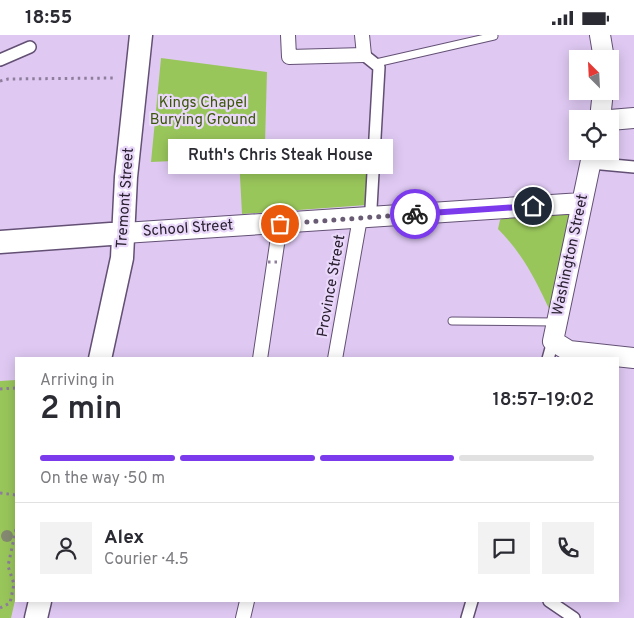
<!DOCTYPE html>
<html lang="en">
<head>
<meta charset="utf-8">
<style>
  :root { --surface:#fff; --page:#f2f2f3; --text:#2b2b33; --muted:#7c7c81; --line:#e1e1e2; --accent:#7c3aed }
  body { margin:0; font-family:Overpass,sans-serif; background:var(--page); color:var(--text); height:100vh; display:flex; flex-direction:column; font-size:19px; white-space:nowrap }
  * { box-sizing:border-box; margin:0 }
  p { font-size:16px; color:var(--muted) }
  .icon { flex:none; width:28px; height:28px; fill:none; stroke:currentColor; stroke-width:2; stroke-linecap:round; stroke-linejoin:round }
  .map { position:relative; flex:1; overflow:hidden }
  .drawer { position:absolute; left:15px; top:322px; width:604px; height:245px; display:flex; flex-direction:column; background:var(--surface); border-radius:0px; box-shadow:0 2px 12px #0003 }
  .drawer>* { flex:none }
  .needle { width:32px; rotate:336deg }
  .controls { position:absolute; left:569px; top:15px; display:grid; gap:10px }
  .controls a { display:grid; place-items:center; width:50px; height:50px; border-radius:0px; background:var(--surface); box-shadow:0 2px 12px #0003; font-size:25px }
  .pin { position:absolute; display:grid; place-items:center; width:42px; height:42px; color:#fff; margin:-21px; border:2px solid #fff; border-radius:50%; box-shadow:0 1px 5px #0007 }
  .courier { position:absolute; display:grid; place-items:center; width:50px; height:50px; margin:-25px; border:4px solid #7c3aed; border-radius:50%; background:#fff; color:#222; box-shadow:0 1px 6px #0007 }
  .bubble { position:absolute; height:35px; border-radius:0px; background:var(--surface); box-shadow:0 2px 12px #0003; font-size:16px; font-weight:600; line-height:35px; text-align:center }
  .head em { font-style:normal; font-weight:600 }
  .head div { display:flex; flex-direction:column-reverse }
  .head { display:flex; align-items:center; justify-content:space-between; height:85px; padding:0 25px }
  h1 { font-size:32px; font-weight:600; line-height:38px }
  .bar { display:grid; grid-template-columns:repeat(4,1fr); gap:8px 5px; align-content:center; height:60px; padding:0 25px }
  .bar i { height:6px; border-radius:4px; background:var(--line) }
  .bar .current { background:var(--accent) }
  .bar p { grid-column:span 4 }
  .line { display:flex; align-items:center; gap:12px; padding:0 25px; border-top:1px solid var(--line) }
  .line div { flex:1 }
  .round { display:grid; place-items:center; flex:none; width:52px; height:52px; border-radius:0px; background:var(--page) }
  .status { display:flex; justify-content:space-between; align-items:center; height:35px; padding:0 25px; background:var(--surface); direction:ltr }
  .status svg { height:14px; fill:currentColor }
  .map>svg:first-child { display:block }
  .green { fill:#99c65b }
  .lines { fill:none; stroke-linecap:round; stroke-linejoin:round }
  .service-casing { stroke:#635074; stroke-width:9 }
  .pedestrian-casing { stroke:#635074; stroke-width:14 }
  .minor-casing { stroke:#635074; stroke-width:16 }
  .secondary-casing { stroke:#635074; stroke-width:22 }
  .primary-casing { stroke:#635074; stroke-width:25 }
  .path { stroke:#8e7e9c; stroke-width:3; stroke-dasharray:2.5 4; stroke-linecap:butt }
  .service { stroke:#fff; stroke-width:7 }
  .pedestrian { stroke:#fff; stroke-width:11 }
  .minor { stroke:#fff; stroke-width:14 }
  .secondary { stroke:#fff; stroke-width:20 }
  .primary { stroke:#fff; stroke-width:22 }
  .path-bridge { stroke:#8e7e9c; stroke-width:3; stroke-dasharray:2.5 4; stroke-linecap:butt }
  .tree { fill:#858a71 }
  .done { stroke:#695b74; stroke-width:5; stroke-dasharray:0 9 }
  .route { stroke:#7c3aed; stroke-width:6 }
  .labels { text-anchor:middle; dominant-baseline:central; stroke-width:4.5; stroke-linejoin:round; paint-order:stroke }
  .park-label { font-size:15px; fill:#3b5707; stroke:#ead8fa }
  .street-label { font-size:15px; fill:#292030; stroke:#ead8fa }
</style>
</head>
<body>
<div class="status"><b>18:55</b><svg viewBox="0 0 49 12"><path d="M0 12V9h3v3zM5 12V6h3v6zM10 12V3h3v9zM15 12V0h3v12zM26 1h20v11H26zM47 4h2v5h-2z"/></svg></div>
<div class="map">
<svg width="634" height="583" viewBox="0 0 634 583">
  <rect width="100%" height="100%" fill="#dfc9f3"/>
  <path class="green" d="M161,23L267,37L265,108L298,109V123L369,125L367,170L242,179L239,123L151,127Z
    M569,179L571,181L550,276C536,245 522,218 498,194L500,185L505,182Z
    M16,345V561L11,583H0V346Z"/>
  <g class="lines">
    <g class="service-casing">
      <path id="service" d="M376,28L494,1
        M452,286L554,287"/>
    </g>
    <g class="pedestrian-casing">
      <path id="pedestrian" d="M364,20L379,32L371,173
        M0,25L30,12
        M591,128L634,132
        M548,324L553,306
        M549,566L574,583
        M467,583L472,566"/>
    </g>
    <g class="minor-casing">
      <path id="minor" d="M288,0L289,22L364,20L362,0
        M260,324L280,189
        M335,324L360,183
        M243,583L247,566"/>
    </g>
    <g class="secondary-casing">
      <path id="secondary" d="M600,0L604,24
        M600,84L603,56
        M610,85L634,83
        M593,116L553,306L569,316L634,323
        M124,198L582,168"/>
    </g>
    <g class="primary-casing">
      <path id="primary" d="M0,207L124,198
        M100,324L122,223L126,142L141,0
        M36,583L40,566"/>
    </g>
    <path class="path" d="M0,46L8,44L113,43
      M0,354L16,353
      M0,458L16,460
      M0,573L10,568L14,549L8,531L16,494"/>
    <use href="#service" class="service"/>
    <use href="#pedestrian" class="pedestrian"/>
    <use href="#minor" class="minor"/>
    <use href="#secondary" class="secondary"/>
    <use href="#primary" class="primary"/>
    <path class="path-bridge" d="M268,227H280"/>
  </g>
  <circle class="tree" cx="7" cy="501" r="6"/>
  <g class="lines">
    <path class="done" d="M280,189L415,179"/>
    <path class="route" d="M415,179L533,171"/>
  </g>
  <g class="labels">
    <g class="park-label">
      <text x="203" y="68">Kings Chapel<tspan x="203" dy="17">Burying Ground</tspan></text>
    </g>
    <g class="street-label">
      <text transform="translate(126 163) rotate(-86)">Tremont Street</text>
      <text transform="translate(188 194) rotate(-4)">School Street</text>
      <text transform="translate(571 220) rotate(-78)">Washington Street</text>
      <text transform="translate(332 251) rotate(-80)">Province Street</text>
    </g>
  </g>
</svg>
<div class="controls">
<a><svg class="needle" viewBox="-14 -14 28 28"><path d="M0-13l5 13h-10z" fill="#e53935"/><path d="M0 13l5-13h-10z" fill="#7c7c81"/></svg></a>
<a><svg class="icon" aria-label="locate" viewBox="0 0 24 24"><circle cx="12" cy="12" r="6"/><path d="M12 2v4M12 18v4M2 12h4M18 12h4"/></svg></a>
</div>
<div class="pin" style="left:280px;top:189px;background:#ea580c"><svg class="icon" aria-label="bag" viewBox="0 0 24 24"><path d="M5 8h14l-1 12H6zM9 8a3 3 0 0 1 6 0"/></svg></div>
<div class="pin" style="left:533px;top:171px;background:#1f2937"><svg class="icon" aria-label="home" viewBox="0 0 24 24"><path d="M3 11l9-7 9 7M6 9v11h12V9"/></svg></div>
<div class="courier" style="left:415px;top:179px"><svg class="icon" aria-label="bike" viewBox="0 0 24 24"><circle cx="6" cy="16" r="4"/><circle cx="18" cy="16" r="4"/><path d="M6 16l4-8h5l3 8M10 8l3 8H6M13 5h3"/></svg></div>
<div class="bubble" style="left:168px;top:104px;width:225px">Ruth's Chris Steak House</div>
<section class="drawer">
<div class="head"><div><h1>2 min</h1><p>Arriving in</p></div><em>18:57–19:02</em></div>
<div class="bar"><i class="current"></i><i class="current"></i><i class="current"></i><i></i><p>On the way · 50 m</p></div>
<div class="line" style="height:90px"><a class="round"><svg class="icon" aria-label="person" viewBox="0 0 24 24"><circle cx="12" cy="8" r="4"/><path d="M4 21q1-7 8-7t8 7"/></svg></a><div><b>Alex</b><p>Courier · 4.5</p></div><a class="round"><svg class="icon" aria-label="chat" viewBox="0 0 24 24"><path d="M4 5h16v11H9l-5 4z"/></svg></a><a class="round"><svg class="icon" aria-label="phone" viewBox="0 0 24 24"><path d="M5 4h4l2 5-3 2q2 4 5 5l2-3 5 2v4C11 20 4 13 5 4z"/></svg></a></div>
</section>
</div>
</body>
</html>
